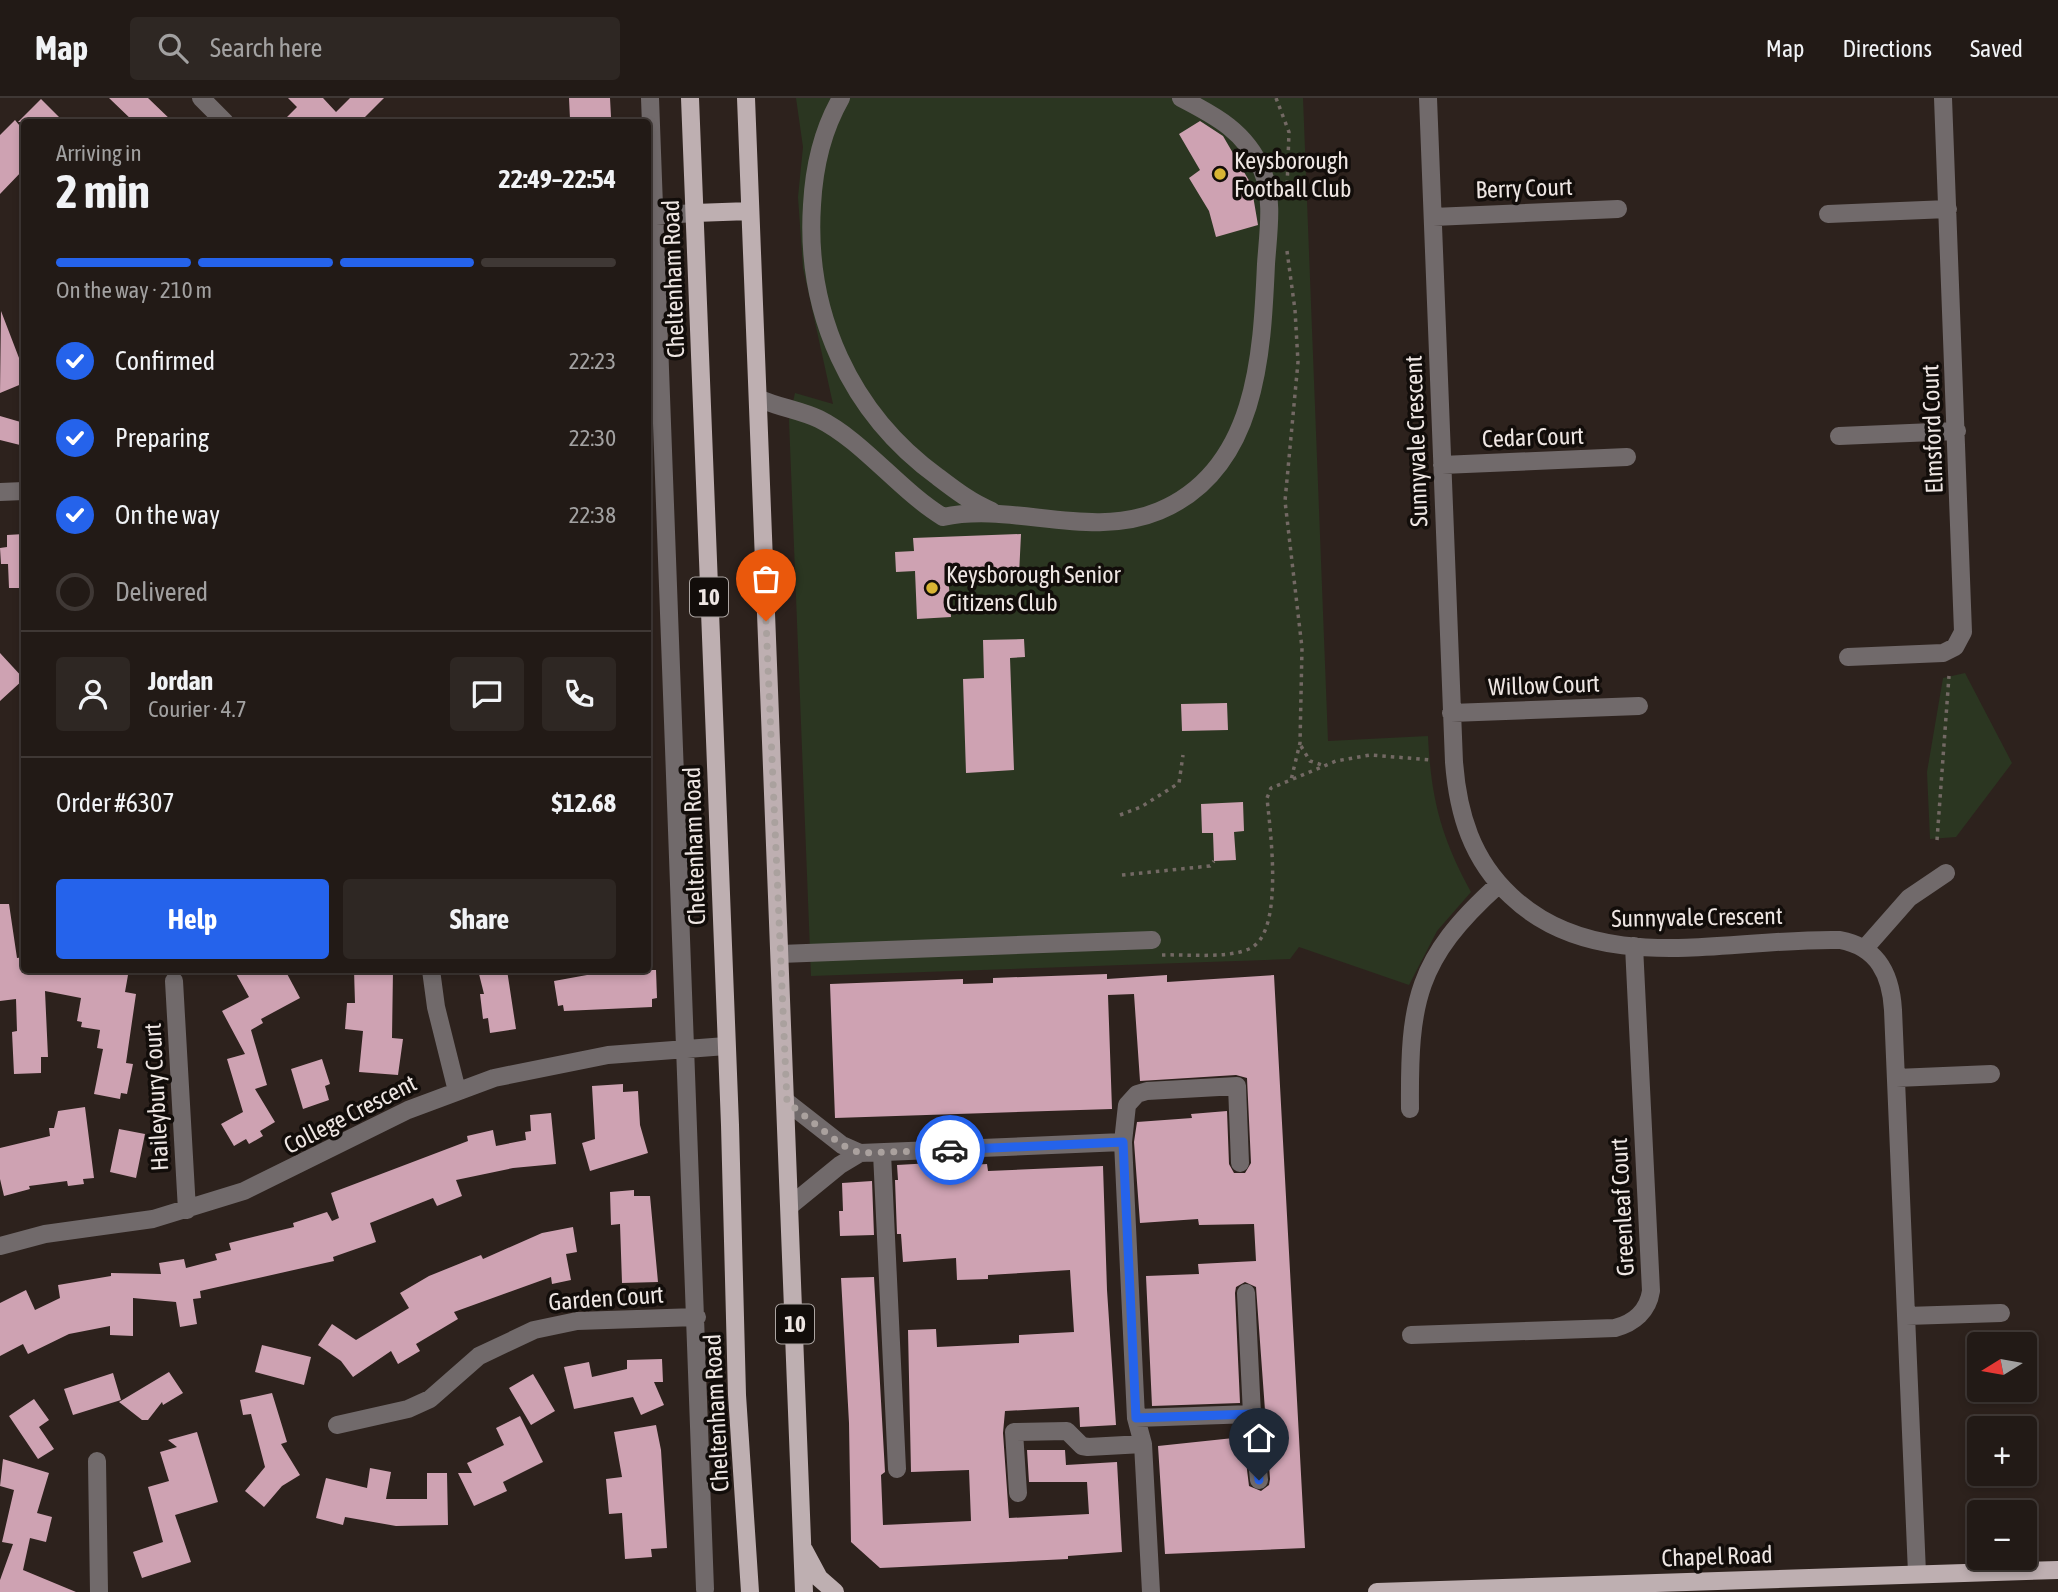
<!DOCTYPE html>
<html lang="en">
<head>
<meta charset="utf-8">
<style>
  :root { --surface:#221a16; --page:#2e2723; --text:#f1f3f6; --muted:#a2a1a1; --line:#3f3835; --accent:#2563eb }
  body { margin:0; font-family:"Asap Condensed",sans-serif; background:var(--page); color:var(--text); height:100vh; display:flex; flex-direction:column; font-size:26px; white-space:nowrap }
  * { box-sizing:border-box; margin:0 }
  p { font-size:23px; color:var(--muted) }
  .icon { flex:none; width:38px; height:38px; fill:none; stroke:currentColor; stroke-width:2; stroke-linecap:round; stroke-linejoin:round }
  .map { position:relative; flex:1; overflow:hidden }
  .panel { position:absolute; left:21px; top:21px; width:630px; height:854px; display:flex; flex-direction:column; background:var(--surface); border-radius:7px; box-shadow:0 4px 10px #0003,0 0 0 2px var(--line) }
  .panel>* { flex:none }
  .needle { width:46px; rotate:259deg }
  .tools { position:absolute; left:1967px; top:1234px; display:grid; gap:14px }
  .tools a { display:grid; place-items:center; width:70px; height:70px; border-radius:7px; background:var(--surface); box-shadow:0 4px 10px #0003,0 0 0 2px var(--line); font-size:35px }
  .pin { position:absolute; display:grid; place-items:center; width:60px; height:60px; color:#fff; margin:-72px -30px; border-radius:50% 50% 50% 0; rotate:-45deg; box-shadow:0 0 7px #0007 }
  .pin .icon { rotate:45deg }
  .courier { position:absolute; display:grid; place-items:center; width:70px; height:70px; margin:-35px; border:5px solid #2563eb; border-radius:50%; background:#fff; color:#222; box-shadow:0 2px 9px #0007 }
  .summary em { font-style:normal; font-weight:700 }
  .summary div { display:flex; flex-direction:column-reverse }
  .summary { display:flex; align-items:center; justify-content:space-between; height:119px; padding:0 35px }
  h1 { font-size:46px; font-weight:700; line-height:52px }
  .bar { display:grid; grid-template-columns:repeat(4,1fr); gap:10px 7px; align-content:center; height:84px; padding:0 35px }
  .bar i { height:9px; border-radius:5px; background:var(--line) }
  .bar .on { background:var(--accent) }
  .bar p { grid-column:span 4 }
  .line { display:flex; align-items:center; gap:18px; padding:0 35px; border-top:2px solid var(--line) }
  .line div { flex:1 }
  .round { display:grid; place-items:center; flex:none; width:74px; height:74px; border-radius:7px; background:var(--page) }
  ol { padding:0 35px; list-style:none }
  li { display:flex; align-items:center; gap:21px; height:77px }
  li p { margin-inline-start:auto }
  li .icon { padding:7px; border-radius:50%; background:var(--accent); color:#fff; stroke-width:4 }
  li:last-child { color:var(--muted) }
  li i { width:38px; height:38px; border:4px solid var(--line); border-radius:50% }
  .primary-button { display:flex; gap:14px; margin-top:auto; padding:14px 35px }
  .primary-button a { flex:1; height:80px; border-radius:7px; background:var(--accent); color:#fff; font-size:28px; font-weight:700; line-height:80px; text-align:center }
  .primary-button a+a { background:var(--page); color:var(--text) }
  header { display:flex; align-items:center; gap:42px; box-sizing:border-box; height:98px; padding:0 35px; background:var(--surface); border-bottom:2px solid var(--line) }
  header strong { font-size:33px }
  nav { display:flex; gap:38px; margin-inline-start:auto; font-size:24px }
  .search { width:490px; height:63px; background:var(--page); display:flex; align-items:center; gap:18px; box-sizing:border-box; padding:0 24px; border-radius:7px; color:var(--muted); font-size:26px }
  .map>svg:first-child { display:block }
  .green { fill:#2b3621 }
  .building { fill:#cea2b2 }
  .lines { fill:none; stroke-linecap:round; stroke-linejoin:round }
  .path { stroke:#736964; stroke-width:3.5; stroke-dasharray:3.5 5; stroke-linecap:butt }
  .minor { stroke:#716a6b; stroke-width:18 }
  .major { stroke:#beafb1; stroke-width:18 }
  .done { stroke:#aaa19e; stroke-width:7; stroke-dasharray:0 12.6 }
  .route { stroke:#2563eb; stroke-width:9 }
  .poi-dot { fill:#d8b434; stroke:#120d0a; stroke-width:2.5 }
  .labels { text-anchor:middle; dominant-baseline:central; stroke-width:7; stroke-linejoin:round; paint-order:stroke }
  .shield { fill:#120d0a; stroke:#aca5a2; stroke-width:2 }
  .shield-label { font-size:23px; font-weight:bold; fill:#eee6e3 }
  .poi-label { font-size:24px; fill:#eee6e3; stroke:#120d0a; text-anchor:start }
  .street-label { font-size:24px; fill:#eee6e3; stroke:#120d0a }
</style>
</head>
<body>
<header>
<strong>Map</strong>
<div class="search"><svg class="icon" aria-label="search" viewBox="0 0 24 24"><circle cx="10" cy="10" r="6"/><path d="M15 15l6 6"/></svg>Search here</div>
<nav><a>Map</a><a>Directions</a><a>Saved</a></nav>
</header>
<div class="map">
<svg width="2058" height="1494" viewBox="0 0 2058 1494">
  <rect width="100%" height="100%" fill="#2d221d"/>
  <path class="green" d="M796,0H1303L1328,643L1428,638C1431,701 1441,739 1471,794L1437,833L1409,887L1299,849L1290,861L811,878L789,322L795,295L833,306L803,170L798,99L803,49Z
    M1965,575L2012,665L1956,739L1930,741L1927,674L1943,580Z"/>
  <path class="building" d="M109,0H148L173,24H134Z
    M288,0H323L336,14L350,0H384L360,24H282L297,9Z
    M569,0H610L611,19L570,21Z
    M41,1L64,24H18Z
    M15,22L24,33V71L0,96V37Z
    M1200,23L1223,38L1251,86L1258,127L1216,139L1209,113L1189,80L1200,72L1179,36Z
    M1,213L24,273V285L0,295Z
    M0,318L24,325V348L0,342Z
    M24,436V490H9L8,466H1L0,450L7,449V437Z
    M1021,436L1019,477H988V471L948,474L951,519L917,521L915,473L896,474L895,454L914,453L913,440Z
    M1024,541L1025,559L1010,560L1014,672L966,675L963,581L984,580L983,542Z
    M0,555L24,581L0,603Z
    M1227,605L1228,632L1182,633L1181,606Z
    M1243,704L1244,733L1234,734L1236,762L1214,763L1213,735H1202L1201,706Z
    M0,806H9L17,860L24,859V872H111L128,877L125,894L136,896L126,965L133,966L127,996L121,995L120,1001L94,996L103,951L97,950L100,932L81,929L82,924L77,923L81,900L45,893L48,959H41V975L14,976L12,934L17,933L16,901L0,903Z
    M234,872H285L300,900L261,921L263,925L251,932L267,987L255,991L275,1024L260,1033L263,1038L249,1046L246,1041L234,1048L221,1026L243,1014L227,961L245,956L222,913L249,899Z
    M354,872H393L392,940L403,941L398,977L359,974L363,933L345,931L347,905H355Z
    M478,872H507L516,931L490,935L488,920L483,921L480,896H484Z
    M598,872H656L657,900L652,901V909L564,913L563,907L558,908L554,883L598,875Z
    M1107,876V881L1167,877V884L1274,877L1305,1450L1165,1456L1158,1348L1243,1339L1249,1388L1261,1393L1269,1387L1270,1381L1256,1189L1245,1184L1236,1189L1235,1195L1240,1305L1152,1308L1146,1178L1199,1176L1198,1166L1256,1163L1254,1126L1199,1127L1198,1121L1140,1125L1134,1044L1137,1024L1192,1020L1191,1016L1227,1013L1229,1066L1234,1075H1245L1251,1065L1247,980L1236,977L1140,983L1134,896L1108,897L1112,1011L835,1020L830,886L963,881V886L993,885V880Z
    M322,961L330,986L325,988L329,1002L303,1011L291,971Z
    M623,986V994L638,993L640,1027L648,1055L590,1073L582,1045L595,1041L592,988Z
    M85,1009L94,1080L83,1081L84,1086L68,1088L67,1083L29,1088L30,1091L4,1098L0,1081V1050L50,1038L49,1030H54L58,1013Z
    M551,1015L556,1066L513,1070L456,1082L462,1098L437,1108L433,1100L370,1125L376,1144L333,1159L334,1163L200,1193L201,1200L193,1201L197,1226L180,1229L176,1204L133,1200V1238L110,1237V1228L69,1236L28,1256L23,1246L0,1258V1205L26,1192L35,1212L60,1200L58,1187L111,1178V1175L161,1176L159,1165L184,1161L186,1170L217,1162L215,1156L231,1152L229,1145L294,1129L293,1125L327,1114L332,1123L339,1120L331,1095L468,1043L467,1038L493,1032L496,1048L526,1042L525,1034L531,1033L530,1017Z
    M119,1031L145,1036L136,1080L110,1074Z
    M932,1065L933,1069L987,1066L988,1073L1103,1068L1107,1192L1116,1327L1080,1329L1079,1309L1005,1313L1003,1335L1009,1420L1089,1416L1087,1384H1029L1027,1352H1065L1066,1367L1117,1364L1122,1454L1068,1458V1461L880,1470L851,1444L849,1325L841,1180L874,1179L885,1374L881,1377L883,1427L971,1423L969,1372L911,1374L908,1232L936,1231L937,1249L1019,1245V1237L1074,1234L1070,1172L988,1177V1181L957,1182L956,1160L903,1164L901,1136H897L895,1082H898L897,1067Z
    M872,1083L874,1137L840,1138L839,1113H843L842,1085Z
    M634,1092V1098H650L658,1184L622,1185L620,1126L611,1127L610,1094Z
    M573,1129L577,1154L566,1156L571,1182L552,1186L551,1179L454,1214L458,1221L416,1246L420,1253L398,1266L391,1253L353,1279L341,1263L318,1247L332,1226L356,1242L409,1210L400,1195L429,1178L481,1157L483,1161L542,1135Z
    M262,1247L311,1259L304,1287L255,1274Z
    M662,1261L663,1284H654L664,1307L641,1317L633,1299L574,1311L564,1269L589,1264L592,1279L627,1271V1262Z
    M169,1274L183,1295L163,1307L162,1304L148,1322H142L119,1304Z
    M113,1275L121,1302L73,1317L64,1291Z
    M533,1276L555,1313L531,1327L509,1290Z
    M272,1295L287,1344L281,1346L300,1377L282,1388L264,1409L245,1393L265,1369L251,1316L243,1317L240,1302Z
    M34,1301L49,1322L39,1329L54,1351L38,1361L9,1318Z
    M520,1318L543,1364L503,1384L507,1393L474,1408L458,1375H472L467,1365L504,1347L496,1330Z
    M656,1327L661,1352L667,1450L651,1451L652,1459L625,1461L622,1415L609,1416L606,1381L622,1379L614,1334Z
    M197,1334L218,1404L175,1417L191,1464L142,1480L133,1454L163,1444L148,1389L169,1383L160,1354L177,1349L168,1342Z
    M3,1361L49,1375L37,1415L52,1419L46,1444L30,1440L23,1472L76,1494H0V1482L13,1446L2,1444L14,1392L0,1388Z
    M370,1370L391,1374L386,1401H427V1375H447L448,1427L396,1428L345,1419L343,1427L316,1420L326,1380L367,1390Z"/>
  <g class="lines">
    <path class="path" d="M1276,0L1289,34L1287,90
      M1301,648L1310,663L1322,667
      M1293,681L1336,663L1370,657L1432,662
      M1120,717L1141,709L1179,685L1183,657
      M1937,742L1949,578
      M1122,777L1210,768L1214,763
      M1162,857C1188,856 1225,861 1249,851C1285,836 1270,732 1267,700L1271,690L1291,682L1300,645L1302,550L1285,403L1298,264L1295,212L1287,153"/>
    <path class="minor" d="M201,0L225,24
      M650,0L705,1491
      M841,0C822,33 814,69 812,107C805,215 850,315 938,379C955,392 972,405 992,413
      M1428,0L1454,664C1458,716 1472,762 1511,798C1598,881 1732,839 1840,842C1878,849 1891,877 1893,912L1917,1475
      M1828,116L1948,111
      M648,118L695,115
      M1433,119L1618,111
      M758,300C777,309 800,312 819,321C863,343 899,392 943,419C1013,404 1090,442 1159,413C1257,372 1262,257 1266,166C1268,136 1274,100 1262,72C1246,34 1216,18 1181,0
      M1839,338L1957,333
      M1442,367L1627,359
      M0,394L24,393
      M1848,559L1943,555L1955,549L1963,534L1943,0
      M1451,615L1639,608
      M1865,850L1909,800L1946,775
      M780,856L1152,842
      M431,872L436,909L457,993
      M174,883L187,1112
      M1896,980L1991,976
      M787,1004L842,1047L860,1055L1123,1044
      M1410,1011C1409,903 1416,861 1498,787
      M882,1055L897,1371
      M791,1107L840,1067L860,1055
      M0,1148L45,1136L153,1121L244,1093L408,1012L494,980L608,957L726,948
      M1906,1218L2001,1215
      M1411,1237L1615,1230C1634,1225 1648,1213 1651,1193L1634,848
      M1252,1316L1259,1382
      M1136,1320L1252,1316L1246,1195
      M337,1327L408,1311L430,1301L479,1258L534,1232L577,1223L697,1219
      M97,1363L99,1494
      M1018,1395L1014,1334L1067,1333L1082,1348L1088,1349L1143,1346
      M1151,1494L1143,1346L1136,1320L1123,1044L1127,1007L1137,996L1147,993L1237,988L1240,1065"/>
    <path class="major" d="M690,0L730,1027L737,1297L750,1494
      M746,0L804,1494
      M695,115L750,113
      M804,1452L819,1480L835,1494
      M1377,1494L2058,1472"/>
  </g>
  <g class="lines">
    <path class="done" d="M766,523L787,1004L842,1047L860,1055L950,1052"/>
    <path class="route" d="M950,1052L1123,1044L1136,1320L1252,1316L1259,1382"/>
  </g>
  <g class="poi-dot">
    <circle cx="1220" cy="76" r="7"/>
    <circle cx="932" cy="490" r="7"/>
  </g>
  <g class="labels">
    <g class="shield">
      <rect x="690" y="479.5" width="38" height="39" rx="5"/>
      <rect x="776" y="1206.5" width="38" height="39" rx="5"/>
    </g>
    <g class="shield-label">
      <text x="709" y="499">10</text>
      <text x="795" y="1226">10</text>
    </g>
    <g class="poi-label">
      <text x="1234" y="62">Keysborough<tspan x="1234" dy="28">Football Club</tspan></text>
      <text x="946" y="476">Keysborough Senior<tspan x="946" dy="28">Citizens Club</tspan></text>
    </g>
    <g class="street-label">
      <text transform="translate(1524 90) rotate(-2)">Berry Court</text>
      <text transform="translate(673 181) rotate(-92)">Cheltenham Road</text>
      <text transform="translate(1932 331) rotate(-92)">Elmsford Court</text>
      <text transform="translate(1533 339) rotate(-2)">Cedar Court</text>
      <text transform="translate(1416 343) rotate(-92)">Sunnyvale Crescent</text>
      <text transform="translate(1544 587) rotate(-2)">Willow Court</text>
      <text transform="translate(694 748) rotate(-92)">Cheltenham Road</text>
      <text transform="translate(1697 819) rotate(-1)">Sunnyvale Crescent</text>
      <text transform="translate(156 999) rotate(-93)">Haileybury Court</text>
      <text transform="translate(350 1016) rotate(-27)">College Crescent</text>
      <text transform="translate(1622 1109) rotate(-93)">Greenleaf Court</text>
      <text transform="translate(606 1200) rotate(-4)">Garden Court</text>
      <text transform="translate(716 1315) rotate(-93)">Cheltenham Road</text>
      <text transform="translate(1717 1458) rotate(-2)">Chapel Road</text>
    </g>
  </g>
</svg>
<div class="tools">
<a><svg class="needle" viewBox="-14 -14 28 28"><path d="M0-13l5 13h-10z" fill="#e53935"/><path d="M0 13l5-13h-10z" fill="#a2a1a1"/></svg></a>
<a>+</a>
<a>−</a>
</div>
<div class="pin" style="left:766px;top:523px;background:#ea580c"><svg class="icon" aria-label="bag" viewBox="0 0 24 24"><path d="M5 8h14l-1 12H6zM9 8a3 3 0 0 1 6 0"/></svg></div>
<div class="pin" style="left:1259px;top:1382px;background:#1f2937"><svg class="icon" aria-label="home" viewBox="0 0 24 24"><path d="M3 11l9-7 9 7M6 9v11h12V9"/></svg></div>
<div class="courier" style="left:950px;top:1052px"><svg class="icon" aria-label="car" viewBox="0 0 24 24"><path d="M5 17H2v-5l4-1 3-4h7l3 4 3 1v5h-3M9 17h6M6 11h13"/><circle cx="7" cy="17" r="2"/><circle cx="17" cy="17" r="2"/></svg></div>
<section class="panel">
<div class="summary"><div><h1>2 min</h1><p>Arriving in</p></div><em>22:49–22:54</em></div>
<div class="bar"><i class="on"></i><i class="on"></i><i class="on"></i><i></i><p>On the way · 210 m</p></div>
<ol>
<li><svg class="icon" aria-label="check" viewBox="0 0 24 24"><path d="M5 12l5 5 9-10"/></svg>Confirmed<p>22:23</p></li>
<li><svg class="icon" aria-label="check" viewBox="0 0 24 24"><path d="M5 12l5 5 9-10"/></svg>Preparing<p>22:30</p></li>
<li><svg class="icon" aria-label="check" viewBox="0 0 24 24"><path d="M5 12l5 5 9-10"/></svg>On the way<p>22:38</p></li>
<li><i></i>Delivered</li>
</ol>
<div class="line" style="height:126px"><a class="round"><svg class="icon" aria-label="person" viewBox="0 0 24 24"><circle cx="12" cy="8" r="4"/><path d="M4 21q1-7 8-7t8 7"/></svg></a><div><b>Jordan</b><p>Courier · 4.7</p></div><a class="round"><svg class="icon" aria-label="chat" viewBox="0 0 24 24"><path d="M4 5h16v11H9l-5 4z"/></svg></a><a class="round"><svg class="icon" aria-label="phone" viewBox="0 0 24 24"><path d="M5 4h4l2 5-3 2q2 4 5 5l2-3 5 2v4C11 20 4 13 5 4z"/></svg></a></div>
<div class="line" style="height:91px"><div>Order #6307</div><b>$12.68</b></div>
<div class="primary-button"><a>Help</a><a>Share</a></div>
</section>
</div>
</body>
</html>
